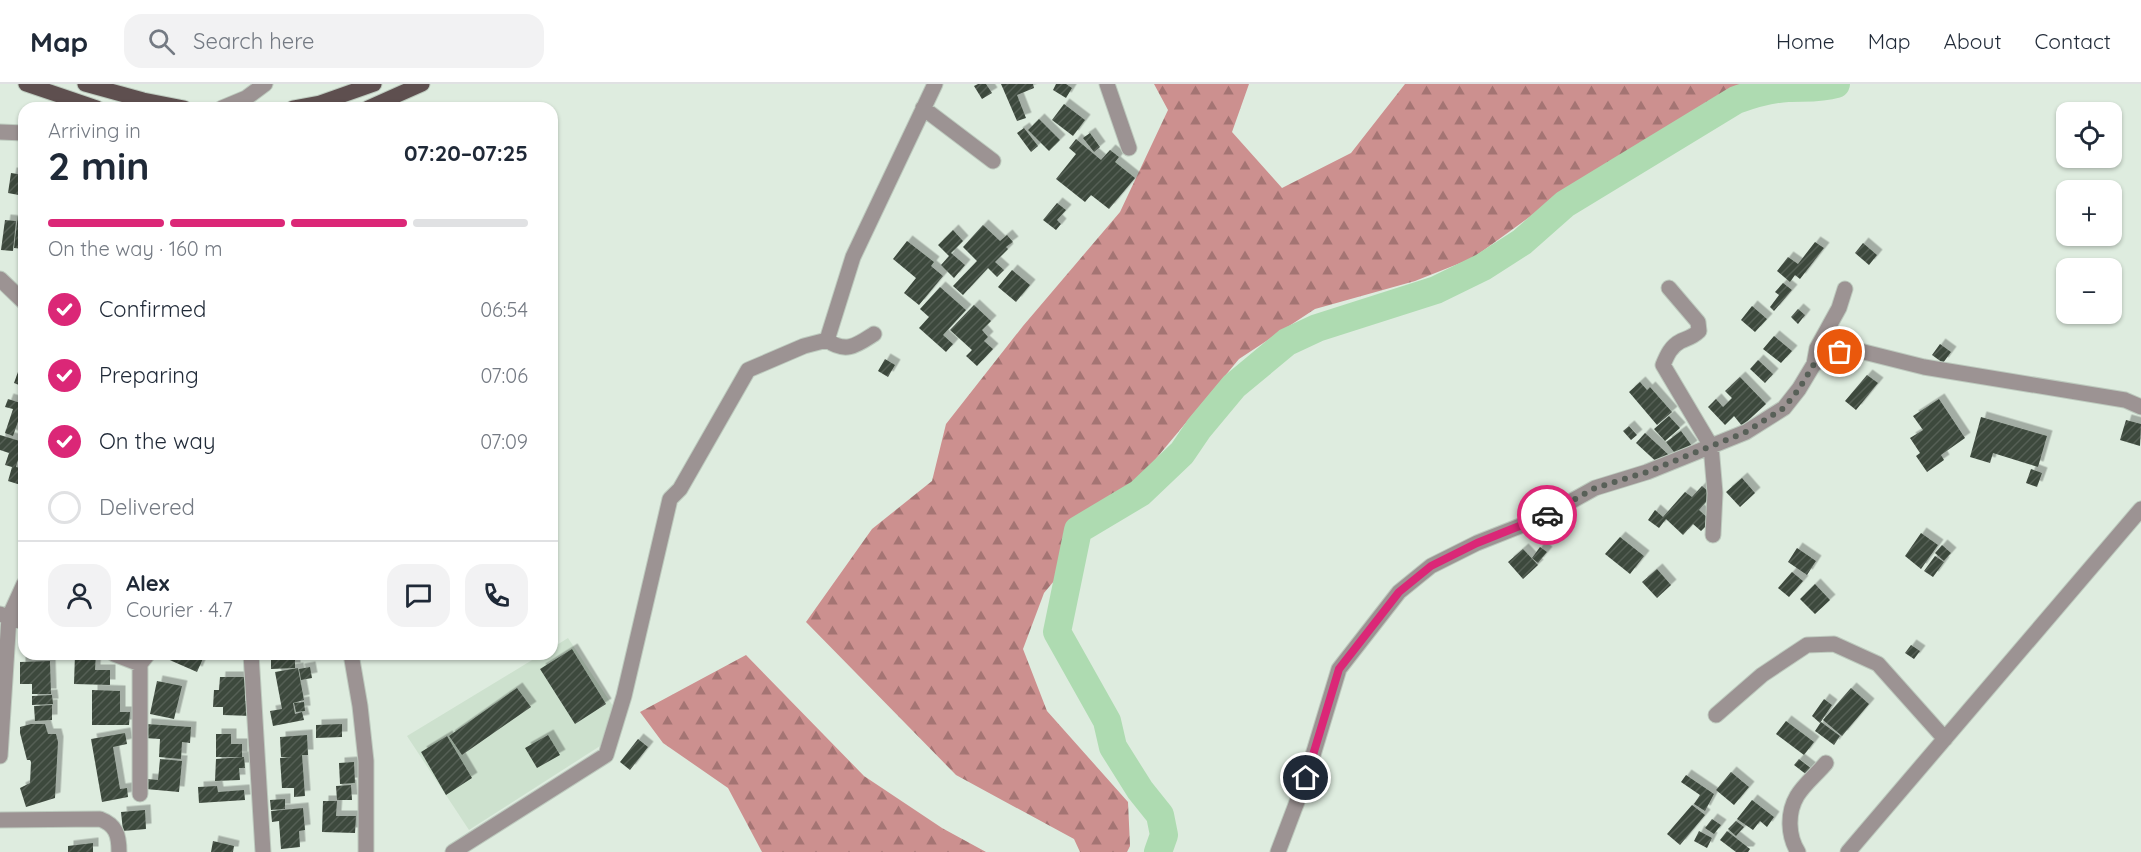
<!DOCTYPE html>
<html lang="en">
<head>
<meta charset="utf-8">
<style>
  :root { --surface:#fff; --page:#f2f2f3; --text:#1f2937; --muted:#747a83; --line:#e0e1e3; --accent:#db2777 }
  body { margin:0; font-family:Quicksand,sans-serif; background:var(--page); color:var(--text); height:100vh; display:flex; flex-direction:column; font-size:22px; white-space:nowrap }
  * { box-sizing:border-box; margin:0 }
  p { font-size:20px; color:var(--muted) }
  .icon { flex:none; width:33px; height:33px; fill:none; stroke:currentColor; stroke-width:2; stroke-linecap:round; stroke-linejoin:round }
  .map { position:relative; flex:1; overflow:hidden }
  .panel { position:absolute; left:18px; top:18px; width:540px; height:558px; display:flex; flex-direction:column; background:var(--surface); border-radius:18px; box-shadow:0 2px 4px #0004 }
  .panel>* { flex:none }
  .fabs { position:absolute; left:2056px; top:18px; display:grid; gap:12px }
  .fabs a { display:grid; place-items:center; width:66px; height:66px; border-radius:12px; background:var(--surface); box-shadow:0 2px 4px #0004; font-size:30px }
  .pin { position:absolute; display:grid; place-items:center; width:51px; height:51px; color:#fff; margin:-26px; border:3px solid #fff; border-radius:50%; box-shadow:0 2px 6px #0007 }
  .courier { position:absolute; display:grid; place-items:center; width:60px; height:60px; margin:-30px; border:4px solid #db2777; border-radius:50%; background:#fff; color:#222; box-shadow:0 2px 8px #0007 }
  .head em { font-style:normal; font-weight:700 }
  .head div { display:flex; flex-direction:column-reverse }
  .head { display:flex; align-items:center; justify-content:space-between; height:102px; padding:0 30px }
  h1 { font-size:39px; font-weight:700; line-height:45px }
  .bar { display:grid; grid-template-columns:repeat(4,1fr); gap:9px 6px; align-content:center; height:72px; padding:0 30px }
  .bar i { height:8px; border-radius:4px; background:var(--line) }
  .bar .active { background:var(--accent) }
  .bar p { grid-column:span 4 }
  .line { display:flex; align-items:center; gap:15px; padding:0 30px; border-top:2px solid var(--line) }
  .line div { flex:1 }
  .round { display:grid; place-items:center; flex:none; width:63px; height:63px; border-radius:18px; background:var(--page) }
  ol { padding:0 30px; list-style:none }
  li { display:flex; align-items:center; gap:18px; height:66px }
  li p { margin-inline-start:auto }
  li .icon { padding:6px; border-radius:50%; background:var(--accent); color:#fff; stroke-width:4 }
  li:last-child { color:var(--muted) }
  li i { width:33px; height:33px; border:3px solid var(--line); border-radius:50% }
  header { display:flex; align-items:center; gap:36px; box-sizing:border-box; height:84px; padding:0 30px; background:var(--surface); border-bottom:2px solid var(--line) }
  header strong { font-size:28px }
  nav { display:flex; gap:33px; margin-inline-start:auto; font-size:21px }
  .search { width:420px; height:54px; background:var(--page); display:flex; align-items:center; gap:15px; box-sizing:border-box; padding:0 21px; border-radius:18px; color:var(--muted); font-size:22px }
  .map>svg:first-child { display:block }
  .built { fill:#cde1ce }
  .forest { fill:url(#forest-firs) }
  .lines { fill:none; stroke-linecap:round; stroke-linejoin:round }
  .river { stroke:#aedbb1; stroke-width:28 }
  .building { fill:url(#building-hatch); filter:url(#shadow) }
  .minor-casing { stroke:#bdcabe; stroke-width:17 }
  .major-casing { stroke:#bdcabe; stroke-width:17 }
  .minor { stroke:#9c9393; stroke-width:15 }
  .major { stroke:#5e4f4f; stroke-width:15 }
  .done { stroke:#586058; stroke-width:6; stroke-dasharray:0 10.8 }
  .route { stroke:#db2777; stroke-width:8 }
</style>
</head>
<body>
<header>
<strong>Map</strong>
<div class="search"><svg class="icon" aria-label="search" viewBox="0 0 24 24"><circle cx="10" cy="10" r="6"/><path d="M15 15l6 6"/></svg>Search here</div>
<nav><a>Home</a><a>Map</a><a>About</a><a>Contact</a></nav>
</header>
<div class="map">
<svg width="2141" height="768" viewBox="0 0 2141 768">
  <defs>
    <pattern id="forest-firs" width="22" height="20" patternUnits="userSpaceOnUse" patternTransform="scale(1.5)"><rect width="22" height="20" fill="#cc908f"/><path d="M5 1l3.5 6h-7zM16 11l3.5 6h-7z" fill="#a47473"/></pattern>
    <pattern id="building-hatch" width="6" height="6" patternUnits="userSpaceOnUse" patternTransform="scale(1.5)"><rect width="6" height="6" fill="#3d483d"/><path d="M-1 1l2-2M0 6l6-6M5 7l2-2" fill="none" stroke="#555f55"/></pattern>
    <filter id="shadow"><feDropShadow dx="5.5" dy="-5.5" stdDeviation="0" flood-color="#0004"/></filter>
  </defs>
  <rect width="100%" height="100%" fill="#deecdf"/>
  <path class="built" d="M568,554L613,622L600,662L469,746L407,652L542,570H552V564Z"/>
  <path class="forest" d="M1154,0H1249L1232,48L1282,104L1351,69L1405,0H1748L1568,105L1473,174L1415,197L1315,225L1239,275L1044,509L1023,565L1047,627L1128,718L1130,762L1127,768H1080L1074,755L956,691L806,538L872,445L932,397L946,340L1023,242L1120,128L1168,26Z
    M746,571L864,692L942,744L986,768H762L728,704L663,659L640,628Z"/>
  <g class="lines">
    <path class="river" d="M1158,768L1164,751L1160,731L1140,706L1113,663L1107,637L1057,548L1078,446L1140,409L1182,369L1199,344L1234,302L1287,258L1317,244L1436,206L1483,183L1522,158L1565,120L1736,16C1753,10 1769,5 1788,4C1804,3 1819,5 1836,0"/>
  </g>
  <path class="building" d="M978,0H986L992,9L982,15L974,2Z
    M1001,0H1033L1034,4L1017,11L1026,34L1017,37Z
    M1056,0H1066L1072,4L1066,14L1053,6Z
    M1064,20L1085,36L1073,52L1052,36Z
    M1039,35L1060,56L1049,67L1028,46Z
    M1024,44L1038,62L1031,68L1017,49Z
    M1090,49L1100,63L1094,68L1083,54Z
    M1076,55L1101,76L1110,66L1119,73L1115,78L1135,94L1109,125L1091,111L1085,118L1056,95L1076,70L1069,64Z
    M11,89L24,91V112L8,109Z
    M1057,119L1066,126L1057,136L1061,140L1056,146L1043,136Z
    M18,131H24V165L14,164Z
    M5,136L16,137L13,167L1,166Z
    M983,141L1000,157L1007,151L1013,158L1006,163L1008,165L995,178L1004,186L997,193L988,184L963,211L953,202L977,177L963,163Z
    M953,146L963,157L951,169L965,181L954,194L941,181L949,172L938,161Z
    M907,157L934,178L931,182L943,192L919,221L904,209L916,194L893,175Z
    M1815,158L1824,164L1800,195L1795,191L1790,198L1777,187L1788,173L1798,180Z
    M1863,159L1877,171L1869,181L1855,169Z
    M1012,186L1030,201L1016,218L998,203Z
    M1783,199L1792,206L1774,227L1770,223L1779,211L1775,208Z
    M940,203L966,226L943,251L953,260L946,268L919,244L929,233L920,225Z
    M974,221L991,237L982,246L988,253L984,257L993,265L977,282L966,272L972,266L950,246Z
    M1752,222L1767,235L1755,248L1741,236Z
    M1798,225L1805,231L1798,240L1791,233Z
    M1774,252L1792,267L1781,279L1763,265Z
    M1940,260L1951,268L1943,279L1932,271Z
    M885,275L895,281L888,293L878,287Z
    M1758,276L1773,290L1765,299L1750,285Z
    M19,285L24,287V303L14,299Z
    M1867,291L1878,299L1856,326L1845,317Z
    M1740,293L1766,320L1742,342L1734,332L1725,341L1708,323L1716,315L1723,323L1732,314L1725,307Z
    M1640,298L1647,306L1650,303L1672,328L1657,341L1629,308Z
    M8,315L24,320L13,352L5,349L13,325L5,323Z
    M1939,315L1965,354L1941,371L1944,376L1927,388L1916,372L1920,369L1910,354L1923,346L1913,332Z
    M1669,332L1680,344L1665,357L1654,345Z
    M1981,333L2047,352L2038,383L1993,369L1990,379L1970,373Z
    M2126,336L2141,340L2140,362L2120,356Z
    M1629,342L1637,351L1631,356L1623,347Z
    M1681,347L1692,362L1678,373L1666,358Z
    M1645,349L1670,372L1661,382L1636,359Z
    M0,351L23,358L16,383L24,385V402L8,397L12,383L5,381L9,369L0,366Z
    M2031,385L2042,389L2037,403L2026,399Z
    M1742,394L1755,409L1740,423L1726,408Z
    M1702,402L1712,411L1699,426L1711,437L1701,447L1693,440L1683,451L1666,435L1659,444L1648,436L1655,426L1663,433L1685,408L1692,413Z
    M1921,449L1938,461L1921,485L1905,472Z
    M1620,453L1644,472L1630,490L1605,470Z
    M1942,461L1951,469L1944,477L1935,469Z
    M1540,463L1547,468L1538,479L1532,474Z
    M1797,464L1816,477L1807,491L1788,478Z
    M1523,465L1538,481L1523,495L1508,478Z
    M1935,472L1944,478L1933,493L1924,487Z
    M1657,485L1671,501L1657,514L1642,498Z
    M1792,488L1803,497L1789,513L1778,504Z
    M1815,500L1830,516L1815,530L1800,515Z
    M1911,561L1920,567L1914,575L1905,569Z
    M572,565L606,620L575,640L540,585Z
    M75,570H96L95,586H110V601L74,600Z
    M156,570H205L197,588Z
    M271,576H295V584L271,585Z
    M50,577L51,610H32V600H20V578Z
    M310,583L312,594L301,596L299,585Z
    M298,584L304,616L293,619L295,630L302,628L304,636L273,642L270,627L282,625L275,588Z
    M220,593H245V617H253L252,632L223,631V623H213L214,606H219Z
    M157,597L182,602L174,635L150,630Z
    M517,604L531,623L462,671L449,652Z
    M1851,604L1869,620L1842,652L1823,636Z
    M92,606L120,607V628H130L129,641H92Z
    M52,611L53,620L32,621V612Z
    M1824,615L1832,621L1820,639L1812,632Z
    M304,618L305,627L296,628L294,619Z
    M52,621V636L35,637L34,622Z
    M1786,637L1814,658L1804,671L1776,650Z
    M1821,638L1840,652L1834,661L1815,647Z
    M31,640H45L48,650H56L58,658L55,714L26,723L20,704L30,699L31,678L30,676H27L20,649V643Z
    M146,640L191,643L190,659L182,658L181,675L159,673L160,655L145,654Z
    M342,640V653L316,654V641Z
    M125,649L127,660L113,663L120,705L127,704L128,713L102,718L91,655Z
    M216,650H231V660H242V673H216Z
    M307,651L308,671H302L305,712L294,713V704H282L280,674L292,673H281L280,653Z
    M548,651L560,671L537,684L525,664Z
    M447,652L472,694L446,711L421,668Z
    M638,655L648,663L630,686L620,678Z
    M244,673L245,684H239L240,696L215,697L216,675Z
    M160,675L182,677L179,708L146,705L147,695L158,696Z
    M1799,675L1812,685L1807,691L1794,681Z
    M354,678L355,699L340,700L339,679Z
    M1731,688L1749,703L1734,721L1716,706Z
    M1686,691L1714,710L1705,727L1694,720L1700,711L1681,698Z
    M351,701L352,716H337L336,702Z
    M217,702L218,708L244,706L245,716L199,719L198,703Z
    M285,715V725L271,726L270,716Z
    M1752,716L1774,733L1767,743L1760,737L1753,746L1737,735Z
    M323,717H337L336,732H356L355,749L322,748Z
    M1692,721L1705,731L1680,761L1667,750Z
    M303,724L305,746L299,747L300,763L281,765L279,737L272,738L271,727Z
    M145,726L146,745L123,747L121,728Z
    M1712,735L1721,741L1714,750L1705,744Z
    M1736,737L1744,743L1736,752L1728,745Z
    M1699,747L1712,754L1707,764L1694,757Z
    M1727,747L1750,765L1748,768H1736L1720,756Z
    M213,757L234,762L233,768H211Z
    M93,759V768H68V762Z"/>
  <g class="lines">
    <g class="minor-casing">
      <path id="minor" d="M1107,0L1129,64
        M222,24L246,14L265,0
        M923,24L993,77
        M0,48L24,49
        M0,195L24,218
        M1669,204L1698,238L1699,247C1693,253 1688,254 1681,257C1671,262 1667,271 1663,281L1711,362L1715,409L1713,451
        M827,256L853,173L935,0
        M827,256C846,270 857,261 874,250
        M1814,280L1817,264L1839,224L1845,205
        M0,530L24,538
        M114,570L140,580
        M251,570L263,768
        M351,570L360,622L366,677V768
        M1716,631L1762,591L1807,561L1834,560L1878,580L1945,655
        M0,672L9,533L24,500
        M140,710V580L148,570
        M0,736L100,735C116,741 119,751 119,768
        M453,768L606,671L624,612L670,415L680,405L748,286L804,262L827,256
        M1278,768L1306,694L1339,585L1399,508L1431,482L1477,459L1543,433L1595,404L1647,388L1746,348L1784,324L1799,305L1814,280L1840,268L1860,267L1924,283L2125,316L2141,323
        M1798,768C1788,752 1787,729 1797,712C1804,700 1817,690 1826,679
        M1848,768L2141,425"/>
    </g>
    <g class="major-casing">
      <path id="major" d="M26,0L97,24
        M85,0L143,16L184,24
        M293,24L320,19L374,0
        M368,24L422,0"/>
    </g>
    <use href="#minor" class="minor"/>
    <use href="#major" class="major"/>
  </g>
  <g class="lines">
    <path class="done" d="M1547,431L1595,404L1647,388L1746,348L1784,324L1799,305L1814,280L1840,268"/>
    <path class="route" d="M1306,694L1339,585L1399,508L1431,482L1477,459L1547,431"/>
  </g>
</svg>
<div class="fabs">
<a><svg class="icon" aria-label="locate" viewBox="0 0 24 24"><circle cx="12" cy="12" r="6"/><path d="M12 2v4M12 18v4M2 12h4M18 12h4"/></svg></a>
<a>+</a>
<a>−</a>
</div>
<div class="pin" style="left:1840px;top:268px;background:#ea580c"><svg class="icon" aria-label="bag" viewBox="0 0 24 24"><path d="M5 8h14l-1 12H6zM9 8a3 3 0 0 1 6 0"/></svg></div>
<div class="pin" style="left:1306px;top:694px;background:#1f2937"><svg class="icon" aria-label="home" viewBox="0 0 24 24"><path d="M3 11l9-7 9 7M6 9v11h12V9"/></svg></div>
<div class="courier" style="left:1547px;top:431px"><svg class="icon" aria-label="car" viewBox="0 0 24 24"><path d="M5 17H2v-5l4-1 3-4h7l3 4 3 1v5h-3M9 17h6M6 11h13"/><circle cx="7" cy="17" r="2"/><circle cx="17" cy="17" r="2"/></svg></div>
<section class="panel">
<div class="head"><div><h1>2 min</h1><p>Arriving in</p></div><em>07:20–07:25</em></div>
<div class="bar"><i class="active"></i><i class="active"></i><i class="active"></i><i></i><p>On the way · 160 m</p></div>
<ol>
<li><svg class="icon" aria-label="check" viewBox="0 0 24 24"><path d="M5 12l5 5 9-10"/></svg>Confirmed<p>06:54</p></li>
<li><svg class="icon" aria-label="check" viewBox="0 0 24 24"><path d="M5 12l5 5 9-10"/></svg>Preparing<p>07:06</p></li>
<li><svg class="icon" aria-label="check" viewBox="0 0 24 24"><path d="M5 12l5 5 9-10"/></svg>On the way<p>07:09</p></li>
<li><i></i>Delivered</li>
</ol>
<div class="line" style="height:108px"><a class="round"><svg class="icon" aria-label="person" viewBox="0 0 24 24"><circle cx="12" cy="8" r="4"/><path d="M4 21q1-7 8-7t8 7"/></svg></a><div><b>Alex</b><p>Courier · 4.7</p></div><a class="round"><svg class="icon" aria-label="chat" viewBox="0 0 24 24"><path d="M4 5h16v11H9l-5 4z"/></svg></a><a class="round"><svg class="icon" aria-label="phone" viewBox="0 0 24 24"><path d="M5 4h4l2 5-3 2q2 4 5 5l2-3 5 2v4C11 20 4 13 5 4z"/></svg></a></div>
</section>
</div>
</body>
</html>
